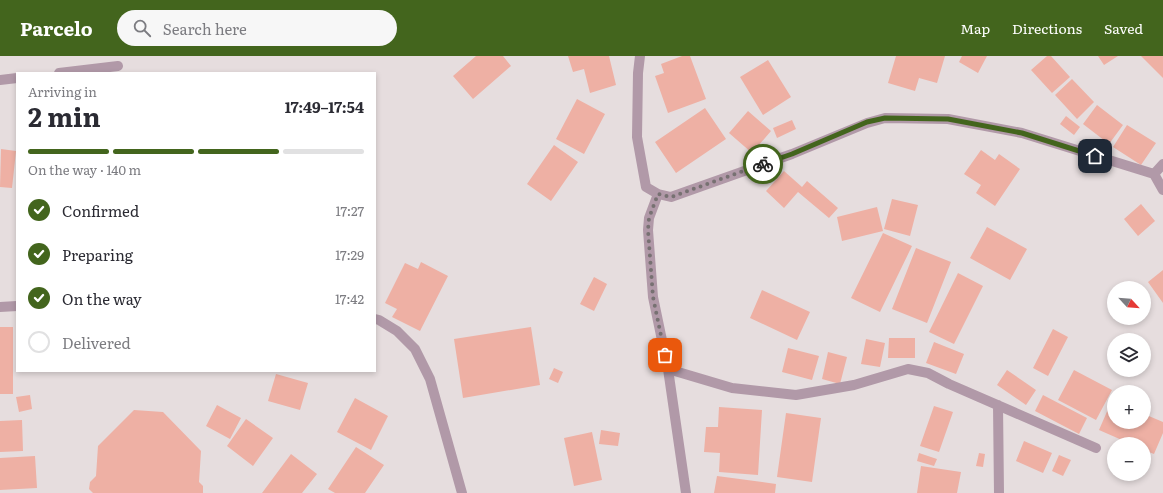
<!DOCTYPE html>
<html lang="en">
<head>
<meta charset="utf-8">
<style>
  :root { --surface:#fff; --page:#f7f7f7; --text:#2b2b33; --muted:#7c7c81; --line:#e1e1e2; --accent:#43651d }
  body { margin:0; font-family:Literata,serif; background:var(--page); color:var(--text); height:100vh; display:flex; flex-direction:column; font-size:15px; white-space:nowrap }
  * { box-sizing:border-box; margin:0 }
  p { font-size:13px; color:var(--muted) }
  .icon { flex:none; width:22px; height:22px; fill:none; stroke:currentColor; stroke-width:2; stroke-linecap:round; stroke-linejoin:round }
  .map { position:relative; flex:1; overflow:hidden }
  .panel { position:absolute; left:16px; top:16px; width:360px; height:300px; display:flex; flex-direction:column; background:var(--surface); border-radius:0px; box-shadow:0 2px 6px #0003 }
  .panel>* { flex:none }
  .needle { width:26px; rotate:116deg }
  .fabs { position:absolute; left:1107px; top:225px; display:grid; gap:8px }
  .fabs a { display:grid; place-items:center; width:44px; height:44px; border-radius:50%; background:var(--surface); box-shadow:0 2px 6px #0003; font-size:20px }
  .pin { position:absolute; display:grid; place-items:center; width:34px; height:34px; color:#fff; margin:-17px; border-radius:8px; box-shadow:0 2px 6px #0006 }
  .courier { position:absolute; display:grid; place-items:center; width:40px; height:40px; margin:-20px; border:3px solid #43651d; border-radius:50%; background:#fff; color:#222; box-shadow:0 1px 5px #0007 }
  .overview em { font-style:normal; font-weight:700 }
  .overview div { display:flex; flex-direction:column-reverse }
  .overview { display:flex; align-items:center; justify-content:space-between; height:68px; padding:0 12px }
  h1 { font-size:26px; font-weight:700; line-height:30px }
  .bar { display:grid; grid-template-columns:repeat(4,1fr); gap:6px 4px; align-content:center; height:48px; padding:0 12px }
  .bar i { height:5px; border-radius:3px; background:var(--line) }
  .bar .selected { background:var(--accent) }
  .bar p { grid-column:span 4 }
  ol { padding:0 12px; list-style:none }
  li { display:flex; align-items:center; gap:12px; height:44px }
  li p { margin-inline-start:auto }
  li .icon { padding:4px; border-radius:50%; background:var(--accent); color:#fff; stroke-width:4 }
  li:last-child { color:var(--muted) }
  li i { width:22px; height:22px; border:2px solid var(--line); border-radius:50% }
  header { display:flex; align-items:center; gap:24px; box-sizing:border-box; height:56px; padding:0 20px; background:var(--accent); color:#fff }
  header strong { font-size:19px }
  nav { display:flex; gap:22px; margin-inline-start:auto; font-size:14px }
  .search { width:280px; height:36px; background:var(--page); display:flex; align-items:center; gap:10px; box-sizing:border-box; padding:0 14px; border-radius:22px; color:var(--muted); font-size:15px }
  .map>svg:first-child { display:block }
  .building { fill:#eeb0a4 }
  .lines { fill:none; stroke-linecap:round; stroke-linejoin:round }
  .minor { stroke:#b199a8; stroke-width:10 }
  .done { stroke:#777172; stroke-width:4; stroke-dasharray:0 7.2 }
  .route { stroke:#43651d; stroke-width:5 }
</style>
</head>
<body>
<header>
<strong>Parcelo</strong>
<div class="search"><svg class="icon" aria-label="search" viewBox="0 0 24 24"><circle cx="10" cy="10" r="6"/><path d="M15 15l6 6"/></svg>Search here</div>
<nav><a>Map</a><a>Directions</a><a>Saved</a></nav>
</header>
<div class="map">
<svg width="1163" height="437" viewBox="0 0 1163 437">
  <rect width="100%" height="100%" fill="#e6ddde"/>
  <path class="building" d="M476,0H503L511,10L473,43L453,20Z
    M568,0H609L616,29L590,37L584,13L573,16Z
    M682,0H690L706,43L668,57L655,20L664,17L661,8Z
    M896,0H945L937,27L919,22L915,35L888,27Z
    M962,0H987L978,17L959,6Z
    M1047,0H1051L1070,21L1052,37L1031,14Z
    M1098,0H1118L1104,9Z
    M1141,0H1163V22Z
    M768,4L791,41L763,59L740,21Z
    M1072,23L1094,46L1077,63L1055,39Z
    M577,43L605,58L584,98L556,83Z
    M1097,49L1123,69L1109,88L1083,68Z
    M705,52L726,83L676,117L655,86Z
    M748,55L771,75L752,97L729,77Z
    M1066,60L1080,71L1074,79L1060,68Z
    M792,64L796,73L777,82L773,72Z
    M1127,69L1156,87L1141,109L1113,91Z
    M554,89L578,106L551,145L527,128Z
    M1,93L16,95L12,132L0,131Z
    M981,94L995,104L999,98L1020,113L995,150L976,137L981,129L964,118Z
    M784,115L802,131L807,125L838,152L829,162L798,136L784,152L766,135Z
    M892,143L918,149L910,180L884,173Z
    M1141,148L1155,165L1138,180L1124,163Z
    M877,151L883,175L842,185L837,161Z
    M987,171L1027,193L1010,224L970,202Z
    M883,177L912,190L880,256L851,242Z
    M916,192L951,206L927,267L892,253Z
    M421,206L448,220L420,275L392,261L397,253L385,247L405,207L418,213Z
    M1163,214V247L1148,226Z
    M958,217L983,230L954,288L929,276Z
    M594,221L607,228L594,255L580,248Z
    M762,234L810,256L797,284L750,262Z
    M0,271H13V338H0Z
    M531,271L540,329L463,342L454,283Z
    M1053,273L1068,281L1048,320L1033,312Z
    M889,282H915V302H888Z
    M866,283L885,287L880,311L861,308Z
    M934,286L964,298L956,318L926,307Z
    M788,292L819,300L812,324L782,316Z
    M828,296L847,301L840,328L822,323Z
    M554,312L563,316L558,327L549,323Z
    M1007,314L1036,334L1026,349L997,329Z
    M1074,314L1112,334L1096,364L1058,344Z
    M276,318L308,327L300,354L268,345Z
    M30,339L32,353L19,356L16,341Z
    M1043,339L1087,362L1079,378L1035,355Z
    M355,342L388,360L371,394L337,376Z
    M1112,344H1114V366H1144V358L1163,366V377L1154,398L1144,394V388H1131L1099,374Z
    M217,349L241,362L230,383L206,370Z
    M934,350L953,356L939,396L920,390Z
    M719,351L762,354L758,419L719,416L720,397L704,396L706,371H718Z
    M134,354L163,356L201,395L199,426L203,430V437H93L89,433L90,426L96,420L98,390Z
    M786,357L821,362L812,426L777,421Z
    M246,363L273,382L253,410L227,390Z
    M22,364L23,395L0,396V365Z
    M601,374L620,377L618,390L599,388Z
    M592,376L602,424L574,430L564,382Z
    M1024,385L1052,397L1043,417L1016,405Z
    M356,391L384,409L365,437H335L328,433Z
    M919,397L937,403L934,410L917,405Z
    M979,397L985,398L983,411L976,410Z
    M291,398L317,418L302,437H262Z
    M1059,399L1071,404L1063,420L1052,415Z
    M35,400L37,432L0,434V402Z
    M921,410L961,416L957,437H917Z
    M717,420L776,428L775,437H714Z"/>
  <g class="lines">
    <path class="minor" d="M640,0L638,17L637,81L646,131L658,138L671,141L792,98L867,67L885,62L948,63L1022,77L1154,118L1163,108
      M59,17L118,10
      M0,24L17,22
      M1154,118L1163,134
      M658,138L649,162L648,174L653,241L668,313L686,437
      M0,251L17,250
      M375,263L379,264L397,275L415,293L430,323L462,437
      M668,313L732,332L796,339L854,329L908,313L928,317L949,328L1096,392
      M998,349L999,437"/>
  </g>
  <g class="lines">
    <path class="done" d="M665,299L653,241L648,174L649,162L658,138L671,141L763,108"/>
    <path class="route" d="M763,108L792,98L867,66L885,62L948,63L1022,77L1095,100"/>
  </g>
</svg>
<div class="fabs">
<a><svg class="needle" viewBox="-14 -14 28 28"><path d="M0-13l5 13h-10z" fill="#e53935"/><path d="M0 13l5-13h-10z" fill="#7c7c81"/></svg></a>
<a><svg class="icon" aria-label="layers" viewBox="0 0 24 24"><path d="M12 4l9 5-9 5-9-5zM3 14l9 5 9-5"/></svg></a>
<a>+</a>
<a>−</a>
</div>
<div class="pin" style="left:665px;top:299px;background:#ea580c"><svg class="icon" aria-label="bag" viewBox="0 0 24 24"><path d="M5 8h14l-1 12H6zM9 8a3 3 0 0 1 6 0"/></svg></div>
<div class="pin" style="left:1095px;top:100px;background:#1f2937"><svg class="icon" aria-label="home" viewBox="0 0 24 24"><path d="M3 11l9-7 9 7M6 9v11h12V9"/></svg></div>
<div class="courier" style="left:763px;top:108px"><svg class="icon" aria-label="bike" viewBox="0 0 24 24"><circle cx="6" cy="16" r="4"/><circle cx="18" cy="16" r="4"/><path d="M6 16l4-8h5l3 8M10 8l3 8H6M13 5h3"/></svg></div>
<section class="panel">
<div class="overview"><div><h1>2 min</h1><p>Arriving in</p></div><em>17:49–17:54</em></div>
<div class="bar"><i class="selected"></i><i class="selected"></i><i class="selected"></i><i></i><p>On the way · 140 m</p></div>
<ol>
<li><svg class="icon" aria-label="check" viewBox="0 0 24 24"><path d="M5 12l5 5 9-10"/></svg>Confirmed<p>17:27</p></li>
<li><svg class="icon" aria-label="check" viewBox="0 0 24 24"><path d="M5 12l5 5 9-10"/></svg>Preparing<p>17:29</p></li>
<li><svg class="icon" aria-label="check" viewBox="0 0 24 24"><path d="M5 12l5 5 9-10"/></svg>On the way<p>17:42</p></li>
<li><i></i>Delivered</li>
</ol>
</section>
</div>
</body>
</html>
